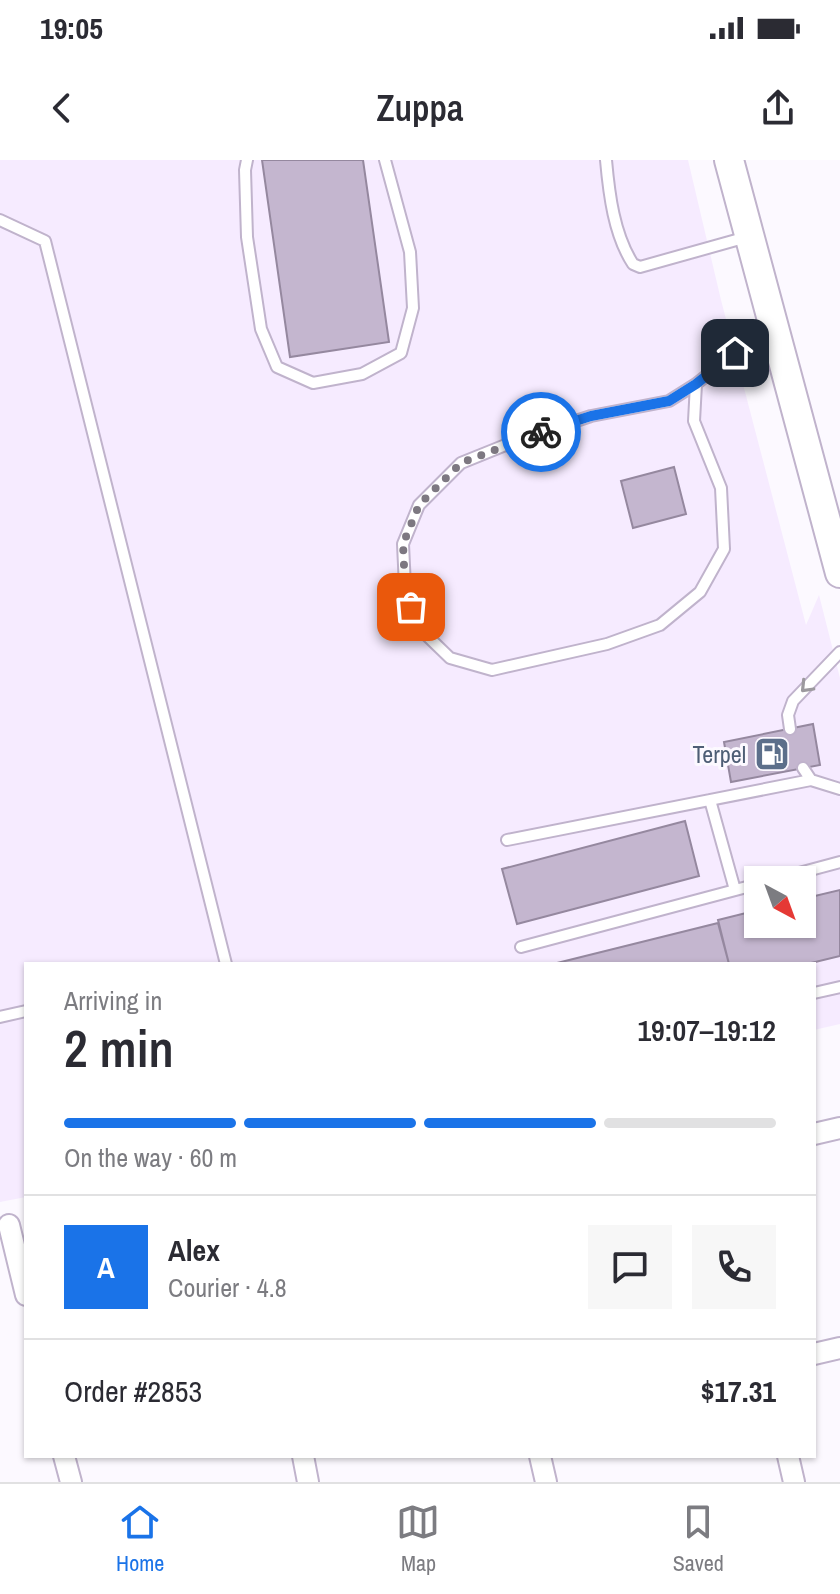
<!DOCTYPE html>
<html lang="en">
<head>
<meta charset="utf-8">
<style>
  :root { --surface:#fff; --page:#f7f7f7; --text:#2b2b33; --muted:#7c7c81; --line:#e1e1e2; --accent:#1a73e8 }
  body { margin:0; font-family:"Archivo Narrow",sans-serif; background:var(--page); color:var(--text); height:100vh; display:flex; flex-direction:column; font-size:30px; white-space:nowrap }
  * { box-sizing:border-box; margin:0 }
  p { font-size:26px; color:var(--muted) }
  .icon { flex:none; width:44px; height:44px; fill:none; stroke:currentColor; stroke-width:2; stroke-linecap:round; stroke-linejoin:round }
  .map { position:relative; flex:1; overflow:hidden }
  .details { position:absolute; left:24px; top:802px; width:792px; height:496px; display:flex; flex-direction:column; background:var(--surface); border-radius:0px; box-shadow:0 2px 6px #0004 }
  .details>* { flex:none }
  .needle { width:52px; rotate:139deg }
  .controls { position:absolute; left:744px; top:706px; display:grid; gap:16px }
  .controls a { display:grid; place-items:center; width:72px; height:72px; border-radius:0px; background:var(--surface); box-shadow:0 2px 6px #0004; font-size:40px }
  .pin { position:absolute; display:grid; place-items:center; width:68px; height:68px; color:#fff; margin:-34px; border-radius:16px; box-shadow:0 4px 12px #0006 }
  .courier { position:absolute; display:grid; place-items:center; width:80px; height:80px; margin:-40px; border:6px solid #1a73e8; border-radius:50%; background:#fff; color:#222; box-shadow:0 2px 10px #0007 }
  .head em { font-style:normal; font-weight:600 }
  .head div { display:flex; flex-direction:column-reverse }
  .head { display:flex; align-items:center; justify-content:space-between; height:136px; padding:0 40px }
  h1 { font-size:52px; font-weight:600; line-height:60px }
  .bar { display:grid; grid-template-columns:repeat(4,1fr); gap:12px 8px; align-content:center; height:96px; padding:0 40px }
  .bar i { height:10px; border-radius:6px; background:var(--line) }
  .bar .current { background:var(--accent) }
  .bar p { grid-column:span 4 }
  .line { display:flex; align-items:center; gap:20px; padding:0 40px; border-top:2px solid var(--line) }
  .line div { flex:1 }
  .round { display:grid; place-items:center; flex:none; width:84px; height:84px; border-radius:0px; background:var(--page) }
  .status { display:flex; justify-content:space-between; align-items:center; height:56px; padding:0 40px; background:var(--surface); direction:ltr }
  .status svg { height:22px; fill:currentColor }
  header { display:flex; justify-content:space-between; align-items:center; height:104px; padding:0 40px; background:var(--surface); font-size:36px; font-weight:600 }
  .tabs { display:flex; justify-content:space-around; align-items:center; height:112px; border-top:2px solid var(--line); background:var(--surface); font-size:22px; color:var(--muted) }
  .tabs a { display:grid; justify-items:center; gap:4px }
  .tabs .current { color:var(--accent) }
  .map>svg:first-child { display:block }
  .built { fill:#f6ebff; fill-rule:evenodd }
  .building { fill:#c4b6cf; stroke:#95889f; stroke-width:2 }
  .lines { fill:none; stroke-linecap:round; stroke-linejoin:round }
  .service-casing { stroke:#c0b3cc; stroke-width:14 }
  .minor-casing { stroke:#c0b3cc; stroke-width:24 }
  .secondary-casing { stroke:#c0b3cc; stroke-width:32 }
  .service { stroke:#fff; stroke-width:10 }
  .minor { stroke:#fff; stroke-width:20 }
  .secondary { stroke:#fff; stroke-width:28 }
  .oneway { stroke:#9c999e }
  .done { stroke:#7d7881; stroke-width:8; stroke-dasharray:0 14.4 }
  .route { stroke:#1a73e8; stroke-width:10 }
  .labels { text-anchor:middle; dominant-baseline:central; stroke-width:6; stroke-linejoin:round; paint-order:stroke }
  .service-label { font-size:24px; fill:#4e5e75; stroke:#fcf9ff; text-anchor:end }
</style>
</head>
<body>
<div class="status"><b>19:05</b><svg viewBox="0 0 49 12"><path d="M0 12V9h3v3zM5 12V6h3v6zM10 12V3h3v9zM15 12V0h3v12zM26 1h20v11H26zM47 4h2v5h-2z"/></svg></div>
<header><svg class="icon" aria-label="back" viewBox="0 0 24 24"><path d="M15 5l-7 7 7 7"/></svg>Zuppa<svg class="icon" aria-label="share" viewBox="0 0 24 24"><path d="M12 15V3M7 8l5-5 5 5M5 13v7h14v-7"/></svg></header>
<div class="map">
<svg width="840" height="1322" viewBox="0 0 840 1322">
  <rect width="100%" height="100%" fill="#fcf9ff"/>
  <path class="built" d="M0,0H688L721,140L806,465L819,435L840,518V864L814,870V804H26V1037L0,1042ZM758,720H802V764H758Z"/>
  <path class="building" d="M262,0H363L389,182L290,197Z
    M674,307L686,354L633,368L621,321Z
    M813,564L820,605L731,622L724,582Z
    M685,661L699,716L517,764L502,709Z
    M840,730V796L807,804H729L718,760L758,750V764H802V739Z
    M718,763L729,804H553Z"/>
  <g class="lines">
    <g class="service-casing">
      <path id="service" d="M247,0L245,10L247,77L261,169L277,207L313,223L362,214L401,193L413,148L410,92L385,0
        M606,0C609,34 614,75 633,104L640,107L747,77
        M0,60L45,81L226,804
        M696,224L669,241L591,256L513,282L461,303L419,345L403,384L405,427L418,467L450,498L492,510L607,484L660,465L700,432L724,389L721,328L694,261L696,224L735,193L777,180
        M790,569L788,555L793,541L840,492
        M803,608L811,620L840,629
        M710,640L735,730
        M507,680L811,620
        M773,720L840,702
        M521,787L758,724
        M814,833L840,827
        M0,857L26,851"/>
    </g>
    <g class="minor-casing">
      <path id="minor" d="M814,974L840,968
        M9,1065L26,1135
        M814,1194L840,1188
        M64,1296L71,1322
        M303,1296L308,1322
        M540,1296L546,1322
        M788,1296L794,1322"/>
    </g>
    <g class="secondary-casing">
      <path id="secondary" d="M729,0L840,413"/>
    </g>
    <use href="#service" class="service"/>
    <use href="#minor" class="minor"/>
    <use href="#secondary" class="secondary"/>
  </g>
  <defs><path id="oneway-chevron" d="M-2-3.5L2.5 0L-2 3.5" fill="none" stroke-width="1.6" stroke-linecap="round" stroke-linejoin="round" transform="scale(2)"/></defs>
  <use class="oneway" href="#oneway-chevron" transform="translate(806 527) rotate(134)"/>
  <g class="lines">
    <path class="done" d="M411,447L405,427L403,384L419,345L461,303L541,272"/>
    <path class="route" d="M541,272L591,256L669,241L696,224L735,193"/>
  </g>
  <defs>
    <g id="fuel-square" transform="scale(1.8)"><rect x="-9" y="-9" width="18" height="18" rx="4" fill="#5c6f8a" stroke="#fcf9ff"/><path d="M-5.5-6h7V0h2V4h1.3V-2.5L3-4.5l.8-.8L6-3V5H2.5V1h-1V6h-7ZM-4.2-4.7v3.2H.2V-4.7Z" fill="#fff"/></g>
  </defs>
  <g fill-rule="evenodd">
    <use href="#fuel-square" x="772" y="594"/>
  </g>
  <g class="labels">
    <g class="service-label">
      <text x="746" y="594">Terpel</text>
    </g>
  </g>
</svg>
<div class="controls">
<a><svg class="needle" viewBox="-14 -14 28 28"><path d="M0-13l5 13h-10z" fill="#e53935"/><path d="M0 13l5-13h-10z" fill="#7c7c81"/></svg></a>
</div>
<div class="pin" style="left:411px;top:447px;background:#ea580c"><svg class="icon" aria-label="bag" viewBox="0 0 24 24"><path d="M5 8h14l-1 12H6zM9 8a3 3 0 0 1 6 0"/></svg></div>
<div class="pin" style="left:735px;top:193px;background:#1f2937"><svg class="icon" aria-label="home" viewBox="0 0 24 24"><path d="M3 11l9-7 9 7M6 9v11h12V9"/></svg></div>
<div class="courier" style="left:541px;top:272px"><svg class="icon" aria-label="bike" viewBox="0 0 24 24"><circle cx="6" cy="16" r="4"/><circle cx="18" cy="16" r="4"/><path d="M6 16l4-8h5l3 8M10 8l3 8H6M13 5h3"/></svg></div>
<section class="details">
<div class="head"><div><h1>2 min</h1><p>Arriving in</p></div><em>19:07–19:12</em></div>
<div class="bar"><i class="current"></i><i class="current"></i><i class="current"></i><i></i><p>On the way · 60 m</p></div>
<div class="line" style="height:144px"><b class="round" style="background:var(--accent);color:#fff">A</b><div><b>Alex</b><p>Courier · 4.8</p></div><a class="round"><svg class="icon" aria-label="chat" viewBox="0 0 24 24"><path d="M4 5h16v11H9l-5 4z"/></svg></a><a class="round"><svg class="icon" aria-label="phone" viewBox="0 0 24 24"><path d="M5 4h4l2 5-3 2q2 4 5 5l2-3 5 2v4C11 20 4 13 5 4z"/></svg></a></div>
<div class="line" style="height:104px"><div>Order #2853</div><b>$17.31</b></div>
</section>
</div>
<nav class="tabs">
<a class="current"><svg class="icon" aria-label="home" viewBox="0 0 24 24"><path d="M3 11l9-7 9 7M6 9v11h12V9"/></svg>Home</a>
<a><svg class="icon" aria-label="map" viewBox="0 0 24 24"><path d="M3 6l6-2 6 2 6-2v14l-6 2-6-2-6 2zM9 4v14M15 6v14"/></svg>Map</a>
<a><svg class="icon" aria-label="saved" viewBox="0 0 24 24"><path d="M7 4h10v16l-5-4-5 4z"/></svg>Saved</a>
</nav>
</body>
</html>
